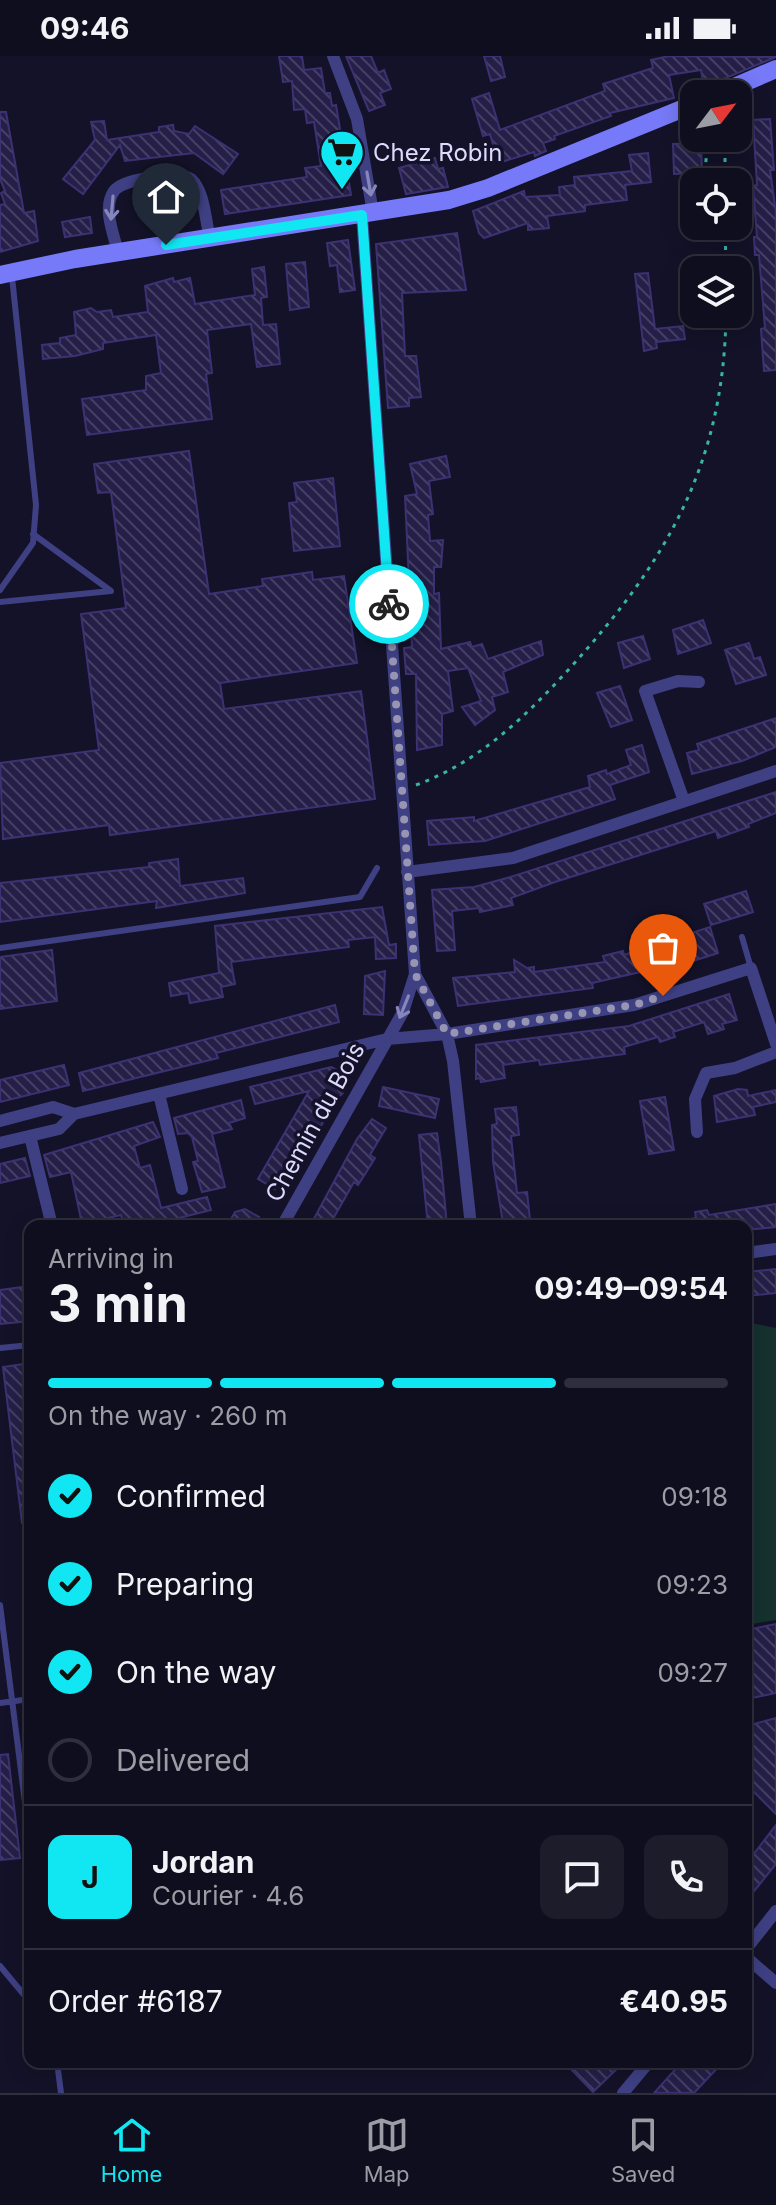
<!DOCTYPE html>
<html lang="en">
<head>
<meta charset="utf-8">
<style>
  :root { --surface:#0f0e1e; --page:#1d1c2b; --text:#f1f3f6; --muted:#9b9ca4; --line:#2f2e3c; --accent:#11e7f2 }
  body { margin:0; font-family:Inter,sans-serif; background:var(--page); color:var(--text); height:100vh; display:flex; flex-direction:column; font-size:30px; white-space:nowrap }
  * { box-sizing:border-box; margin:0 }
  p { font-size:26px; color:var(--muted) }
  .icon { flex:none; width:44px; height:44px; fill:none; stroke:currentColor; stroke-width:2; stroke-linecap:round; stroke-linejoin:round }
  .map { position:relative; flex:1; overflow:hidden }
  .sheet { position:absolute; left:24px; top:1164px; width:728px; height:848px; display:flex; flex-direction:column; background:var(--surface); border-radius:16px; box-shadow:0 4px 20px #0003,0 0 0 2px var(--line) }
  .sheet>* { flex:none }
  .needle { width:52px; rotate:58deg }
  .controls { position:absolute; left:680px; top:24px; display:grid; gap:16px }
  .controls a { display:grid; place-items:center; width:72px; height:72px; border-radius:16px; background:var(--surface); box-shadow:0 4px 20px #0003,0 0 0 2px var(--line); font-size:40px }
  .pin { position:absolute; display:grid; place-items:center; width:68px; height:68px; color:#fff; margin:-82px -34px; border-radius:50% 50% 50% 0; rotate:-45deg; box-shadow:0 0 8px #0007 }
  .pin .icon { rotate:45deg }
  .courier { position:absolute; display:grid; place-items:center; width:80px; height:80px; margin:-40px; border:6px solid #11e7f2; border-radius:50%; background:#fff; color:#222; box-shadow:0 2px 10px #0007 }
  .summary em { font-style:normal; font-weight:700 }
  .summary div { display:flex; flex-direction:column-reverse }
  .summary { display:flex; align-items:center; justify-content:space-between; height:136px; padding:0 24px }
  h1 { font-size:52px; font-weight:700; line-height:60px }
  .bar { display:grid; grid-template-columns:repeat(4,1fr); gap:12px 8px; align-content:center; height:96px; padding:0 24px }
  .bar i { height:10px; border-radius:6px; background:var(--line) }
  .bar .active { background:var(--accent) }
  .bar p { grid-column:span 4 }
  .line { display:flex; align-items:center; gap:20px; padding:0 24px; border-top:2px solid var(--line) }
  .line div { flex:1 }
  .round { display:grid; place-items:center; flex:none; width:84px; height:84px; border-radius:16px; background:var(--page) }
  ol { padding:0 24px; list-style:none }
  li { display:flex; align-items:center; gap:24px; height:88px }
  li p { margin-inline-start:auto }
  li .icon { padding:8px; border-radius:50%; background:var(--accent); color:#111; stroke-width:4 }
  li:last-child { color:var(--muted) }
  li i { width:44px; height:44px; border:4px solid var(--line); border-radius:50% }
  .status { display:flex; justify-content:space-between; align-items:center; height:56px; padding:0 40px; background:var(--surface); direction:ltr }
  .status svg { height:22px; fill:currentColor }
  .tabs { display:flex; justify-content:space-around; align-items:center; height:112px; border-top:2px solid var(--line); background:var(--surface); font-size:22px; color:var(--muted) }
  .tabs a { display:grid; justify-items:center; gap:4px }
  .tabs .active { color:var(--accent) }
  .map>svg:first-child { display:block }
  .grass { fill:#15322f }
  .building { fill:url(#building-back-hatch); stroke:#3c3273; stroke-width:2 }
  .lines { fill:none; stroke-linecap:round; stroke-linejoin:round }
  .path { stroke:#37b5a7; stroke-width:3; stroke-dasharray:4 6; stroke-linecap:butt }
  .service { stroke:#3f4084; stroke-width:6 }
  .minor { stroke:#3f4084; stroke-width:12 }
  .secondary { stroke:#777af8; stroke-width:18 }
  .oneway { stroke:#8686ba }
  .done { stroke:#9795b2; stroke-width:8; stroke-dasharray:0 14.4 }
  .route { stroke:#11e7f2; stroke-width:10 }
  .labels { text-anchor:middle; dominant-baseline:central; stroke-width:7; stroke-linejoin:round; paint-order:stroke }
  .poi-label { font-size:24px; fill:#dddbfd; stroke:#141228; text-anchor:start }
  .street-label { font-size:24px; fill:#dddbfd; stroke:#141228 }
</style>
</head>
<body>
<div class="status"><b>09:46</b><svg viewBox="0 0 49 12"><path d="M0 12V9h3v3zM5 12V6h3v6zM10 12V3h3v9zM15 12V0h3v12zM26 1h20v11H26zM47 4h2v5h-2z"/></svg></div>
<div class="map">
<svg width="776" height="2037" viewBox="0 0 776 2037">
  <defs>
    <pattern id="building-back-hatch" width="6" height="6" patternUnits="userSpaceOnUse" patternTransform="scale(2)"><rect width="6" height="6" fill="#251f48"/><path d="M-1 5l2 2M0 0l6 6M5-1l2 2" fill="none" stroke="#443f63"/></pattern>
  </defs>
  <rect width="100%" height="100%" fill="#141228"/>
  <path class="grass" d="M746,1266L776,1272V1564L746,1569Z"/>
  <path class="building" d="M279,0H302L304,14L321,12L325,37H330L332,50L336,49L351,139L225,158L221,134L307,121L305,112L321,110L314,66L307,67L305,53L294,54L292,25L283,26Z
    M346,0H371L378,17L384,14L391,33L380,37L385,49L369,55Z
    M484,0H500L505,21L491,25Z
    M669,0L776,1L704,31L701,14L669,19L674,42L610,57L611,60L554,80L555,83L543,87L546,95L535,100L534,96L498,107L490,78L483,80L472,43L489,37L500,74L605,35L603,28L653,12L651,4Z
    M0,56H6L24,157L34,155L38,185L0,196V149L5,148L1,137L5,135L0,123Z
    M770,63L774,114H770L776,157V314L764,315L761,273L765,272L759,199H755L754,181H757L753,130L757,129L753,64Z
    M104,65L107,84L159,76V71L173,69L174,75L189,78L195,70L238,98L223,118L194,97L125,105L120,89L83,138L63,123L95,84L91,66Z
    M701,87L702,117L674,118L673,88Z
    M648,97L651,126L625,129L627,144L585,149V155L547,160L549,172L528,174V167L484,182L479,177L473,155L524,135L525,141L560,139L559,131L575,129L574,121L632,115L629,99Z
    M435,102L438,113L443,112L448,131L406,138L399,112Z
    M90,161L92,177L65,181L62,166Z
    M457,177L466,234L402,237L405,300H416L421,341L409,342V350L388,352L376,188Z
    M348,184L355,234L340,236L337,209L330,210L327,187Z
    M305,206L309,251L290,254L286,208Z
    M264,211L267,241L261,242L263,269L276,268L280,308L257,311L251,268L207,274L212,317L206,318L212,363L87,379L82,343L146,334V320L161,317L156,279L103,287V293L75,300L43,303L42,289L60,287V282L76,279L74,256L91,252L97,256L111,254L113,261L148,256L145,230L173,222L174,226L190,222L195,248L255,239L252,213Z
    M648,217L655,273L683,270L685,283L656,286L657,292L644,295L635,218Z
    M189,395L209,538L263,530L262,523L312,516L313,524L344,520L357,607L220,627L224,653L361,635L375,743L110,779L109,769L3,783L0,707L99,694L81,558L126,552L111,436L98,437L94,408Z
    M446,400L450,421L429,425L433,458L428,459L430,485L443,484L441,511H434V538L439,537L441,593L470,586L472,591L482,588L488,603L541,585L543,599L503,616L508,636L492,641L495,654L475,669L462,651L481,645L468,612L448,615L453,655L442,658V689L417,694L416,618H406L404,592L412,591L405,440L417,438L410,408Z
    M333,422L340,490L294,495L289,447L297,446L294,427Z
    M703,564L711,587L678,598L673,574Z
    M643,580L650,603L624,612L618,587Z
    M749,587L754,603L760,601L766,619L736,628L725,594Z
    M620,630L632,664L611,671L597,637Z
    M776,662V691L742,705L692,718L687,697L699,694L697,688Z
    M642,689L649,716L610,729L615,743L485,785L429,789L427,765L474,761V765L590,731L588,720L606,714L607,718L631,709L626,694Z
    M776,736V757L748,768L749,771L718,782L716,775L555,826L511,842L513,849L480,856L479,852L452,855L455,894L437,895L432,834L474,831L507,822Z
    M178,803L180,830L243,822L245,837L156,852L157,845L0,866V827L149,811V807Z
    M746,835L753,856L711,869L704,848Z
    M382,851L389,889L396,888V902L376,903L375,881L348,884L349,891L231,906L235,928L221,931L223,941L190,947L188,937L171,940L169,927L219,917L215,870Z
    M710,871L718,897L646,920L645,915L592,927L593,932L458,950L453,922L515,916L514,904L527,912L534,911V916L605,906L603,900L623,895L624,899Z
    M52,894L57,945L0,953V901Z
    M385,915L383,959L364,958L365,920Z
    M729,938L737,964L722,968L724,973L708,978L704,966L673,976L675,981L660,986L658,981L624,991L625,998L540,1009L539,1004L503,1009L505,1022L481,1026L480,1022L476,1023V989L629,970Z
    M335,949L339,966L216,997L218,1002L83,1035L79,1017Z
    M64,1009L69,1029L0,1046V1024Z
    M331,1011L337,1014L343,1037L338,1042L332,1040L337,1043L321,1070L313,1066L275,1133L258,1123L309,1035L255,1048L250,1031Z
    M383,1031L439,1043L435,1062L379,1050Z
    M738,1033L747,1034L748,1040L776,1034V1046L753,1051L755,1059L717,1066L714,1040Z
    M665,1041L674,1094L649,1098L640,1045Z
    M241,1044L245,1062L229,1067L232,1073L212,1078L225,1131L202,1136L193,1106L198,1105L192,1081L188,1077L178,1078L174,1062Z
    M516,1051L519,1079L511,1080L517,1137L527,1136L530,1164L503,1167L493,1106L492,1069L497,1068L495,1053Z
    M372,1063L386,1072L370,1099L375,1102L367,1115L358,1129L354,1126L329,1170H310L357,1083Z
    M153,1066L160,1081L134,1090L140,1112L150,1109L161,1152L207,1141L211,1154L147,1170H124L121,1159L82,1168L71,1116L50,1121L44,1099Z
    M437,1077L441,1106L447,1170H428L423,1121L419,1079Z
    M25,1102L30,1120L0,1127V1108Z
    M776,1148V1171L746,1174V1170H681L680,1165L696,1162L695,1156L707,1154L709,1159Z
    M245,1153L259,1161L254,1170H227L235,1156Z
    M776,1213V1237L747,1240L746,1216Z
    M30,1230V1265L0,1268V1234Z
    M30,1307V1466L22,1467L3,1311Z
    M776,1568V1637L752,1642L746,1622V1574Z
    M776,1662V1758L746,1728V1670Z
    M8,1698L20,1802L0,1804V1699Z
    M776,1769V1808L746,1845V1808Z
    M564,2006H624L593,2036Z
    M682,2006H723L694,2037H654Z"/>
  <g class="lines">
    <path class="path" d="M725,82V126
      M704,126L708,82
      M693,147L694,146
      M725,170L726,214
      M416,729C479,706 525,661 570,612C667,505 724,407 726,258"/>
    <path class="service" d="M0,534L33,487L36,449L12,221
      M0,546L111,535L33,478
      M742,881L751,912
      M0,892L360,841L377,812
      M0,1292L30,1289
      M0,1549L30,1786
      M0,1647L30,1643
      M0,1910L30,1946
      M57,2006L61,2037"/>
    <path class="minor" d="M333,0L357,63L373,157
      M118,196C114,179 102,152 114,135C122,123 180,114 191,123C205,136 205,164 210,182
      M684,745L645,635L678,625L699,626
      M407,816L513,802L776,715
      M415,918L447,978L453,1005L471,1170
      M159,1038L182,1133
      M0,1065L53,1051L74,1058L387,983L447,978L634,949L751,912L776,988
      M697,1076L695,1043L706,1017L735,1012L776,996
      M30,1080L52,1170
      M0,1087L59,1073L74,1058
      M282,1170L403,956L415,918L362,159
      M746,1197L776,1193
      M746,1893L776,1855
      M746,1901L776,1927
      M623,2037L649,2006"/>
    <path class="secondary" d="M718,38L776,13
      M0,219L75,203L449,144L488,132L694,48"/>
  </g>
  <defs><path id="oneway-shaft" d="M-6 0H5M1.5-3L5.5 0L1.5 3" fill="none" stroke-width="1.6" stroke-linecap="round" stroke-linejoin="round" transform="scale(2)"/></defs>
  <g class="oneway">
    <use href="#oneway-shaft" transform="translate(369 128) rotate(80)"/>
    <use href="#oneway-shaft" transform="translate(112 152) rotate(95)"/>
    <use href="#oneway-shaft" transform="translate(404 951) rotate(112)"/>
  </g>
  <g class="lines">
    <path class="done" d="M389,548L415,918L447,978L634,949L663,940"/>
    <path class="route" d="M166,189L362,159L389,548"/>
  </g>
  <defs>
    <g id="supermarket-pin" transform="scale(2.3)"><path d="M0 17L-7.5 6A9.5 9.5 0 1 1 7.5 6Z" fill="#11e7f2" stroke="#141228"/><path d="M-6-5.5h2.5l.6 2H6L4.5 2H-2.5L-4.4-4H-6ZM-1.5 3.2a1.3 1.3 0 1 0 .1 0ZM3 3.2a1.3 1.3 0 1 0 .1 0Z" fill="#111"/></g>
  </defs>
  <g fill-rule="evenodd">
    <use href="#supermarket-pin" x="342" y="96"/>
  </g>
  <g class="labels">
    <g class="poi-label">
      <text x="373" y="96">Chez Robin</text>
    </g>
    <g class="street-label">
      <text transform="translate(315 1066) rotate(-61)">Chemin du Bois</text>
    </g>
  </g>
</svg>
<div class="controls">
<a><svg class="needle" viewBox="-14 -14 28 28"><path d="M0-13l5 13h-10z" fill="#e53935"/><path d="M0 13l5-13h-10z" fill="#9b9ca4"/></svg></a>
<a><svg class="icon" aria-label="locate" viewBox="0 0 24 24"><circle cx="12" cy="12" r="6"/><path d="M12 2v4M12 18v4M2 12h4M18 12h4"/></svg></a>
<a><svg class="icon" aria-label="layers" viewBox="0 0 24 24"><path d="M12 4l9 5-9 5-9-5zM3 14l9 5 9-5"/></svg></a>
</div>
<div class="pin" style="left:663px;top:940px;background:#ea580c"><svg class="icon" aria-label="bag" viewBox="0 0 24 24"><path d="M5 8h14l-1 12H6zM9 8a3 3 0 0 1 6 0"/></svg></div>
<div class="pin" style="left:166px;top:189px;background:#1f2937"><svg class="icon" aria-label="home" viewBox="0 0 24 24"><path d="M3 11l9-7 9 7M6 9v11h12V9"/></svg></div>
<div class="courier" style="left:389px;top:548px"><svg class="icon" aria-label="bike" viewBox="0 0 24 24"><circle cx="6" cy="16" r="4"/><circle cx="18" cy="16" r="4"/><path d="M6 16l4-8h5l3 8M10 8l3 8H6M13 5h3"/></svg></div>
<section class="sheet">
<div class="summary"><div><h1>3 min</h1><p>Arriving in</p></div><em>09:49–09:54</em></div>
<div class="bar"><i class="active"></i><i class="active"></i><i class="active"></i><i></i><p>On the way · 260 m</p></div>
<ol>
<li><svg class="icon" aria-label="check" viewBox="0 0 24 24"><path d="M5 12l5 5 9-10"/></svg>Confirmed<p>09:18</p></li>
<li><svg class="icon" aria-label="check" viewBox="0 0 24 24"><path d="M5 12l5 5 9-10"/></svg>Preparing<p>09:23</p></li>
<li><svg class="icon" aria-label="check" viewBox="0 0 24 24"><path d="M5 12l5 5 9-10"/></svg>On the way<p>09:27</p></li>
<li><i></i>Delivered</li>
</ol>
<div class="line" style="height:144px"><b class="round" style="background:var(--accent);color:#111">J</b><div><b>Jordan</b><p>Courier · 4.6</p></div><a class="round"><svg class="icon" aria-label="chat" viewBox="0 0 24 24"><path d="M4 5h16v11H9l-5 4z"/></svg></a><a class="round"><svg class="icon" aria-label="phone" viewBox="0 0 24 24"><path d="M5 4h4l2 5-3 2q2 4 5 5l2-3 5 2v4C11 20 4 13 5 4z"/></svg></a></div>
<div class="line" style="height:104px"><div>Order #6187</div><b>€40.95</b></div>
</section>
</div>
<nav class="tabs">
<a class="active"><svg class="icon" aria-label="home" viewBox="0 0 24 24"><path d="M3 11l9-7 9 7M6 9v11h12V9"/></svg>Home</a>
<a><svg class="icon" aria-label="map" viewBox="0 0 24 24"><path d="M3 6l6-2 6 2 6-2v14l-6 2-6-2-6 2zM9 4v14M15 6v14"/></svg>Map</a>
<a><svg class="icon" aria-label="saved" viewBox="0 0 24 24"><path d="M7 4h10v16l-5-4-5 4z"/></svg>Saved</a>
</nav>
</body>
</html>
